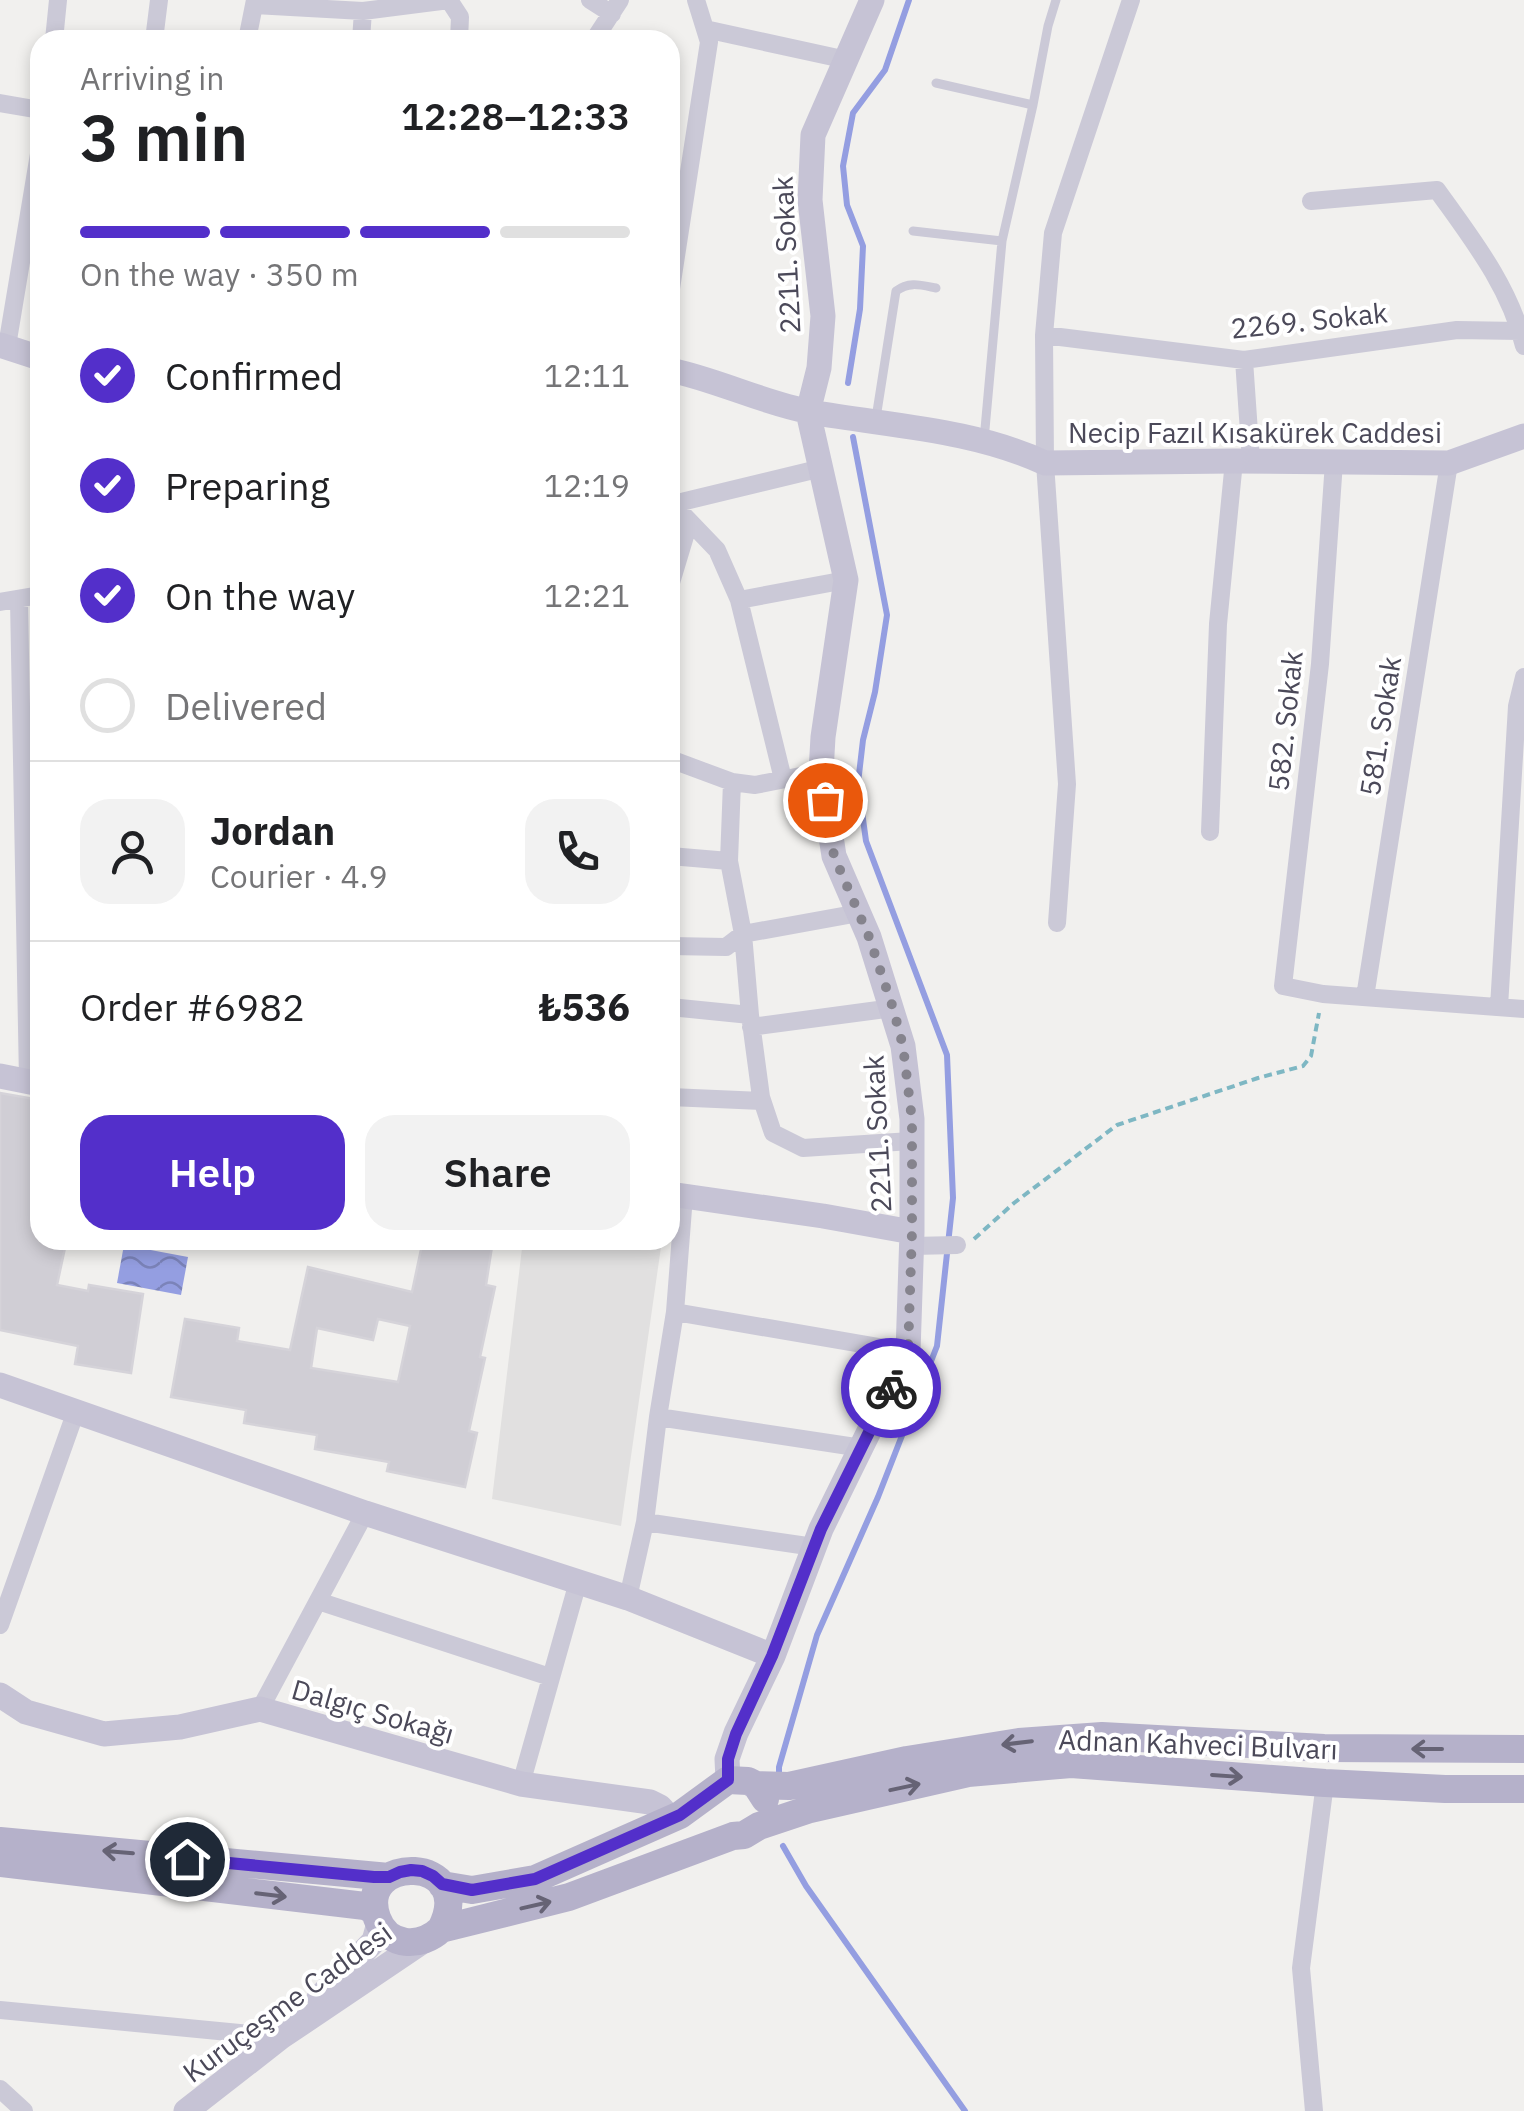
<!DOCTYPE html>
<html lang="en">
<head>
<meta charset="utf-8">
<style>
  :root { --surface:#fff; --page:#f2f2f2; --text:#202124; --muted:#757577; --line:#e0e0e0; --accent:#532fca }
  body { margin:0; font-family:"IBM Plex Sans",sans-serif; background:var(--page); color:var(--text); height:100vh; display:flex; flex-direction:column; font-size:38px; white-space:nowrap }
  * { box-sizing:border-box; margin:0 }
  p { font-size:32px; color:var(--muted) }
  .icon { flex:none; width:55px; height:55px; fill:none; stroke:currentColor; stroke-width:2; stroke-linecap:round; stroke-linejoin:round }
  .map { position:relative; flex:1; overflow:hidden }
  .panel { position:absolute; left:30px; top:30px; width:650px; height:1220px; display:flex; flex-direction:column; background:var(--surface); border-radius:30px; box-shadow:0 5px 15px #0003 }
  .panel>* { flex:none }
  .pin { position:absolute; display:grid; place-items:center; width:85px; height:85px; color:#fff; margin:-42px; border:5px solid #fff; border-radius:50%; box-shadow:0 2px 10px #0007 }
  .courier { position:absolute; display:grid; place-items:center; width:100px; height:100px; margin:-50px; border:8px solid #532fca; border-radius:50%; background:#fff; color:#222; box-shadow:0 2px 12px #0007 }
  .headline em { font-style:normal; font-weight:600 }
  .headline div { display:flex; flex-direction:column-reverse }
  .headline { display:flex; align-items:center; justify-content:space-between; height:170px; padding:0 50px }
  h1 { font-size:65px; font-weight:600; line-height:75px }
  .bar { display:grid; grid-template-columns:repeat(4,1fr); gap:15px 10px; align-content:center; height:120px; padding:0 50px }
  .bar i { height:12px; border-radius:8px; background:var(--line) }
  .bar .current { background:var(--accent) }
  .bar p { grid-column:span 4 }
  .line { display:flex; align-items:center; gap:25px; padding:0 50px; border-top:2px solid var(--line) }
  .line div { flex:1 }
  .round { display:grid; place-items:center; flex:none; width:105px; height:105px; border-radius:30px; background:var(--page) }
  ol { padding:0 50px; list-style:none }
  li { display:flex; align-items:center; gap:30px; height:110px }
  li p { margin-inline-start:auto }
  li .icon { padding:10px; border-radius:50%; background:var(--accent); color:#fff; stroke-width:4 }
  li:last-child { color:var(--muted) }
  li i { width:55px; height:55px; border:5px solid var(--line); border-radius:50% }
  .primary-button { display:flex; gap:20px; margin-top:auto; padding:20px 50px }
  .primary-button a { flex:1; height:115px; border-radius:30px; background:var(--accent); color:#fff; font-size:40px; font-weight:600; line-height:115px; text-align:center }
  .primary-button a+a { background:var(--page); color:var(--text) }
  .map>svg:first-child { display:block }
  .education { fill:#e1e0e0 }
  .water { fill:url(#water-waves) }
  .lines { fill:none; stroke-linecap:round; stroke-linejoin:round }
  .stream { stroke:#949ee1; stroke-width:6 }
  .building { fill:#d0ced5; stroke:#d5d3d9; stroke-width:2.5; fill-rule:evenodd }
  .path { stroke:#7eb7c3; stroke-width:4; stroke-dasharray:8 5; stroke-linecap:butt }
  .lane { stroke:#cbc9d7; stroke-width:9 }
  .street { stroke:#cbc9d7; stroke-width:18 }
  .secondary { stroke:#c6c3d5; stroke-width:25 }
  .primary { stroke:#b5b1ca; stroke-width:28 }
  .oneway { stroke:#666375 }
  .done { stroke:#85838d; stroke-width:10; stroke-dasharray:0 18 }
  .route { stroke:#532fca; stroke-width:12 }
  .labels { text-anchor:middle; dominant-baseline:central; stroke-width:8; stroke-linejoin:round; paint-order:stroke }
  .street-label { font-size:28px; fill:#4b4959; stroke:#fff }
</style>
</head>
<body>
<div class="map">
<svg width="1524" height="2111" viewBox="0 0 1524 2111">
  <defs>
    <pattern id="water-waves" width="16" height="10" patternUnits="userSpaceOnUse" patternTransform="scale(2.5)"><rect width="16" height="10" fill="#949ee1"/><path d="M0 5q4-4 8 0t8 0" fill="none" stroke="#7b83b9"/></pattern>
  </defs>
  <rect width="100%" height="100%" fill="#f1f0ee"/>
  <path class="education" d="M523,1240H662L621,1526L492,1499Z"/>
  <path class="water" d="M124,1245L188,1257L181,1295L117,1283Z"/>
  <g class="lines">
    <path class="stream" d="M848,383L860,309L863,246L847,205L843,166L853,113L885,70L909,0
      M779,1778V1767L817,1635L878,1497L937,1346L953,1198L947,1055L866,841L858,783L863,740L875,692L887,615L853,437
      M783,1846L806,1886L965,2111"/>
  </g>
  <path class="building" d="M0,1093L40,1100V1175L36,1202L40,1203V1240L66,1243L57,1285L88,1291L89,1285L143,1294L131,1373L75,1364L78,1346L0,1330Z
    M423,1240H493L486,1285L495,1287L480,1357L485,1358L469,1431L477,1433L465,1487L387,1471L389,1462L315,1449L317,1435L244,1423L246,1410L171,1397L185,1319L239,1328L237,1341L290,1350L308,1267L412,1292ZM378,1319L410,1326L398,1382L311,1368L317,1328L373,1340Z"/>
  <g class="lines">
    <path class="path" d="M974,1239L1014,1203L1117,1125L1258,1078L1303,1066L1311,1056L1319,1013"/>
    <path class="lane" d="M936,83L1033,105
      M913,231L1002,241
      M876,418L896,291C909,281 921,285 936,288
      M984,440L1002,241L1033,105L1048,26L1056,0"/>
    <path class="street" d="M590,0L612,14
      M254,5L363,11L449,0L460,17L459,40
      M705,29L847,60
      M54,40L58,0
      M154,40L159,0
      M247,40L255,0
      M361,40L363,11
      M594,40L620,0
      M0,103L40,110
      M1311,201L1437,190C1472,239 1510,287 1524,346
      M670,295L709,42L696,0
      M1044,335L1244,360L1457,330L1520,331
      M7,346L40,148
      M1244,360L1251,461
      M1334,462L1320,664L1283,986L1323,994L1524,1009
      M670,501L717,550L739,600L783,779
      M673,504L822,468
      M670,586L689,523
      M19,600L28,1081
      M739,600L846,580
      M0,602L40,595
      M670,759L732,782L755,785L821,772
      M732,782L729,861L743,934L750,1015L761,1097L773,1133L803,1148L911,1141
      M1210,832L1218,624L1234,461
      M670,856L729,861
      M1057,923L1067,784L1045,463L1044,335L1053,233L1131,0
      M670,946L726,947L743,934L859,913
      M1365,997L1449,463
      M670,1007L750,1015
      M1499,1007L1517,706L1524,677
      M751,1027L893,1008
      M670,1097L762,1101
      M912,1246L957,1245
      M675,1312L908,1352
      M658,1417L862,1448
      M645,1522L814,1547
      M628,1598L645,1522L658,1417L675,1312L684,1196
      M318,1601L550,1677
      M0,1625L76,1411
      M260,1709L365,1513
      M521,1784L578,1582
      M0,2010L281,2037
      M0,2089L24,2111
      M1314,2111L1301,1968L1325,1783"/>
    <path class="secondary" d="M0,345L40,358
      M670,370C718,380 763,403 811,412C889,426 972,429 1045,463L1234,461L1449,463L1524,436
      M0,1076L40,1084
      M670,1194L823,1216L912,1232
      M0,1385L365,1513L628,1598L773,1656
      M0,1695L26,1712L104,1734L180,1727L260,1709L521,1784L650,1802L660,1807L671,1819
      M728,1780L727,1759L736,1733L773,1656L821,1529L908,1352L912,1232V1119L903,1046L869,937L834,856L821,772L823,737L846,580L808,412L819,368L823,316L810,200L813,135L872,0
      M319,1998L374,1941L379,1923
      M186,2111L281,2037L422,1942"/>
    <path class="primary" d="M756,1785L789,1786L907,1760L1019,1742L1102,1736L1324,1748L1524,1749
      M0,1841L389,1877
      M0,1863L365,1906L375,1911
      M442,1885L472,1890L535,1879L680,1815L728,1780L748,1781L756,1785L765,1799
      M441,1929C479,1854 354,1853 377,1918C388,1948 421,1948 441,1929L569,1897L733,1836L744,1835L759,1826L810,1809L968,1773L1071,1764L1325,1783L1445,1789H1524"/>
  </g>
  <defs><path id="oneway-shaft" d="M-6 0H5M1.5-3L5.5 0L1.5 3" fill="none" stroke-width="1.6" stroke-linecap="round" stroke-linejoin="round" transform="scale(2.5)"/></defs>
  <g class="oneway">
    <use href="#oneway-shaft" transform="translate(1017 1743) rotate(173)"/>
    <use href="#oneway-shaft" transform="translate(1427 1749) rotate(-180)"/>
    <use href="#oneway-shaft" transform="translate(1227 1776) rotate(4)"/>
    <use href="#oneway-shaft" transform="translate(905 1787) rotate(-12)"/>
    <use href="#oneway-shaft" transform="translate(118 1852) rotate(-175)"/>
    <use href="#oneway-shaft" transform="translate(271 1895) rotate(7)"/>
    <use href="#oneway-shaft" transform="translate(536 1905) rotate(-13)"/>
  </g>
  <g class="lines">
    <path class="done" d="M825,800L834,856L869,937L893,1008L903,1046L912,1120V1232L908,1352L891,1388"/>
    <path class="route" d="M187,1859L374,1877H389L400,1872L411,1870L422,1871L433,1876L442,1884L472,1890L535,1879L680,1815L728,1780V1759L736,1734L772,1656L821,1529L891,1388"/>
  </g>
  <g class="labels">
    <g class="street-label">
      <text transform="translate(786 255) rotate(-93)">2211. Sokak</text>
      <text transform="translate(1309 320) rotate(-6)">2269. Sokak</text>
      <text x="1255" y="432">Necip Fazıl Kısakürek Caddesi</text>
      <text transform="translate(1285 721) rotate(-84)">582. Sokak</text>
      <text transform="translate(1380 726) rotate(-81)">581. Sokak</text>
      <text transform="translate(877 1134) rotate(-93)">2211. Sokak</text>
      <text transform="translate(373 1711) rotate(16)">Dalgıç Sokağı</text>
      <text transform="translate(1198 1744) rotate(2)">Adnan Kahveci Bulvarı</text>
      <text transform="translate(287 2002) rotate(-36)">Kuruçeşme Caddesi</text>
    </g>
  </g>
</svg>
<div class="pin" style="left:825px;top:800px;background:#ea580c"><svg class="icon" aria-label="bag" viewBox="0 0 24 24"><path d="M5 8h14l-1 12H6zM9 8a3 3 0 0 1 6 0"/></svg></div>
<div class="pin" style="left:187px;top:1859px;background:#1f2937"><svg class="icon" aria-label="home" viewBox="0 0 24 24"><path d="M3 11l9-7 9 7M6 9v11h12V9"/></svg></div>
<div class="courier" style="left:891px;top:1388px"><svg class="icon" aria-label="bike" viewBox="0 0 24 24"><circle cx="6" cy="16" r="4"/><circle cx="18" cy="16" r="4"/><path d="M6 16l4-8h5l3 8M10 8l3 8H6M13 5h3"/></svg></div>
<section class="panel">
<div class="headline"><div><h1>3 min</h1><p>Arriving in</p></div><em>12:28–12:33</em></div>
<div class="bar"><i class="current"></i><i class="current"></i><i class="current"></i><i></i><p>On the way · 350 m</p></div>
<ol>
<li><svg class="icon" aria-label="check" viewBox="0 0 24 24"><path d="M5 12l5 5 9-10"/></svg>Confirmed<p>12:11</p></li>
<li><svg class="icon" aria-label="check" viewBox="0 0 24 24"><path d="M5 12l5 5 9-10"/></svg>Preparing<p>12:19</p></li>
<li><svg class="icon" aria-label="check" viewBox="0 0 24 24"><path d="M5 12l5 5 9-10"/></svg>On the way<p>12:21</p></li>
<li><i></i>Delivered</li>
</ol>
<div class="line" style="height:180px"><a class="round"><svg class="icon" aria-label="person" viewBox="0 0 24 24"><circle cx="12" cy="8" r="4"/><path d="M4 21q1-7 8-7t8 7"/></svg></a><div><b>Jordan</b><p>Courier · 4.9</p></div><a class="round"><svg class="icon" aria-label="phone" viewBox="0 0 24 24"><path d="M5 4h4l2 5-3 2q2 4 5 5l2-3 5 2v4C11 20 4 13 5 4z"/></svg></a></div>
<div class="line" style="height:130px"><div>Order #6982</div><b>₺536</b></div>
<div class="primary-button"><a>Help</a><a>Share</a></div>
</section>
</div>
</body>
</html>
